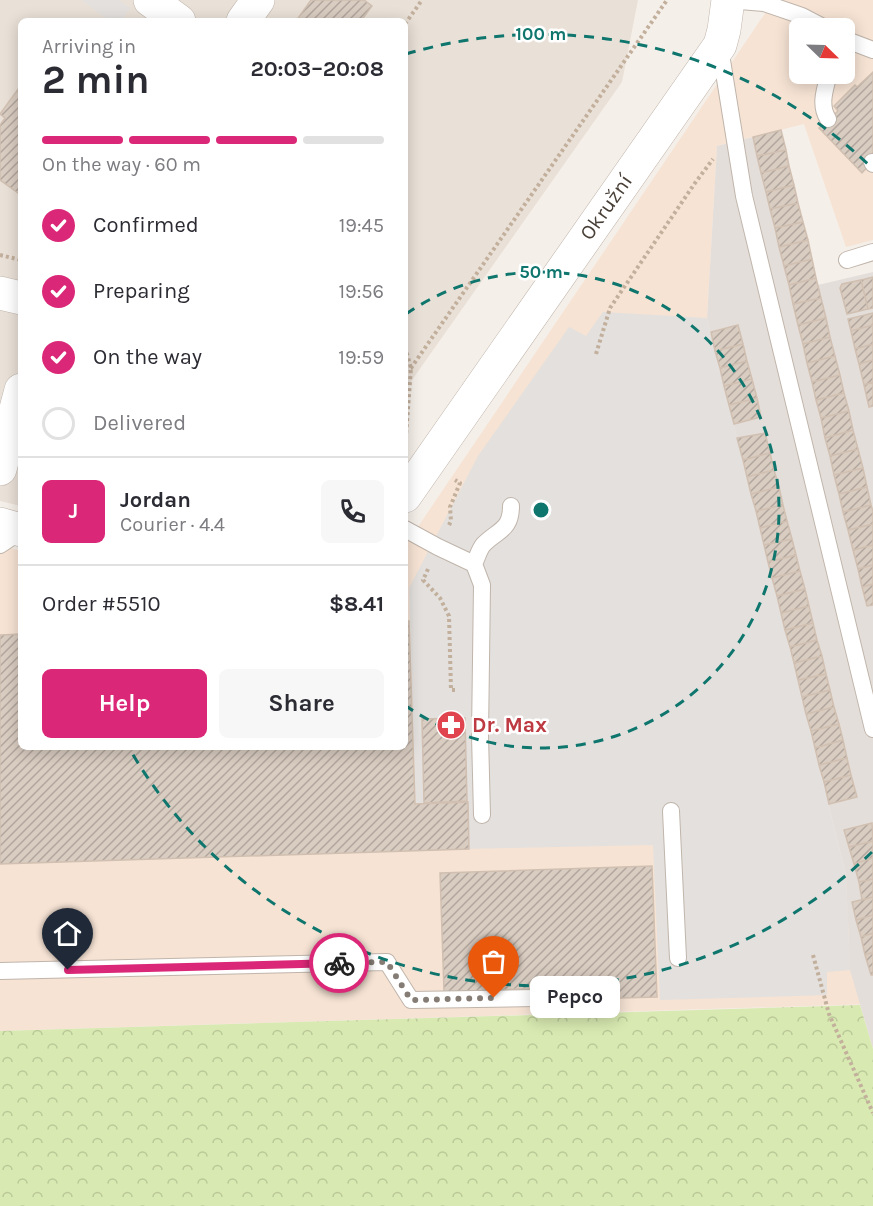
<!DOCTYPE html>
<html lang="en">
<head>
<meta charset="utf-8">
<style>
  :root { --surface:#fff; --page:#f7f7f7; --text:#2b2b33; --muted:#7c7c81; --line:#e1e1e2; --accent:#db2777 }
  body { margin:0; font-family:Karla,sans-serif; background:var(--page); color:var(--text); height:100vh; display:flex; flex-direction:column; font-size:22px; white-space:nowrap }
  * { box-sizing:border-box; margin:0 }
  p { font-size:20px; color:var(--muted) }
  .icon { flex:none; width:33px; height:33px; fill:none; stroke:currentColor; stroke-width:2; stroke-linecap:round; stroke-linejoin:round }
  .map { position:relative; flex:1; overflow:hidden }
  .panel { position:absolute; left:18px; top:18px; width:390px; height:732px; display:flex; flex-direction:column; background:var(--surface); border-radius:9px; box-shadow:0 3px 15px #0003 }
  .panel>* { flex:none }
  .needle { width:39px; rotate:113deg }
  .controls { position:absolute; left:789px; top:18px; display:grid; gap:12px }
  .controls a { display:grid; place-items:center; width:66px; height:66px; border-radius:9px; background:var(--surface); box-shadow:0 3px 15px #0003; font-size:30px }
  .pin { position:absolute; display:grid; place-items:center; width:51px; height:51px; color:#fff; margin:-62px -26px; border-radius:50% 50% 50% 0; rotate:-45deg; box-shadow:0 0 6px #0007 }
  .pin .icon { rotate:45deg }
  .courier { position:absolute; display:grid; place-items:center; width:60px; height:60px; margin:-30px; border:4px solid #db2777; border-radius:50%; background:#fff; color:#222; box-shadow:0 2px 8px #0007 }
  .bubble { position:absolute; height:42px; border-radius:9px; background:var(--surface); box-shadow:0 3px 15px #0003; font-size:20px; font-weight:700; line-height:42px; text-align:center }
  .headline em { font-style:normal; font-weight:700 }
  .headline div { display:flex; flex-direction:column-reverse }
  .headline { display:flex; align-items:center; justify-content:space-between; height:102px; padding:0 24px }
  h1 { font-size:39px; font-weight:700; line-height:45px }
  .bar { display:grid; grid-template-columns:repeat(4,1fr); gap:9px 6px; align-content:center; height:72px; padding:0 24px }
  .bar i { height:8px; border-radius:4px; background:var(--line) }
  .bar .selected { background:var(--accent) }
  .bar p { grid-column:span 4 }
  .line { display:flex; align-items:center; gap:15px; padding:0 24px; border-top:2px solid var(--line) }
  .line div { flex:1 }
  .round { display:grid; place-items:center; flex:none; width:63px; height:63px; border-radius:9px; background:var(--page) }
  ol { padding:0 24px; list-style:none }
  li { display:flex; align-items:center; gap:18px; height:66px }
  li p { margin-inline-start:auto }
  li .icon { padding:6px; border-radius:50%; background:var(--accent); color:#fff; stroke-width:4 }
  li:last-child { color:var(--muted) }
  li i { width:33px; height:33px; border:3px solid var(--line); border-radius:50% }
  .cta { display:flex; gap:12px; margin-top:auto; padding:12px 24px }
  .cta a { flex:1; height:69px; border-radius:9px; background:var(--accent); color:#fff; font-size:24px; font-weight:700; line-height:69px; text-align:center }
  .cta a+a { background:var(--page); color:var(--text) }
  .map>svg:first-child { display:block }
  .residential { fill:#e9e0d7 }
  .commercial { fill:#f6e3d4; fill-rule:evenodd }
  .industrial { fill:#e4deda }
  .forest { fill:url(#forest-crowns) }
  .parking { fill:#e3e0dd }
  .building { fill:url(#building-hatch); stroke:#d1c0b1; stroke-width:1.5 }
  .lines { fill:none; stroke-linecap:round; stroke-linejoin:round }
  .lane-casing { stroke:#c0b5ab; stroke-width:18 }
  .street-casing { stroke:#c0b5ab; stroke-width:34 }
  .path { stroke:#c2af9c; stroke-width:4; stroke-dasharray:3 3; stroke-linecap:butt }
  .lane { stroke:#fff; stroke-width:16 }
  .street { stroke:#fff; stroke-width:33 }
  .done { stroke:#857d75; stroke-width:6; stroke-dasharray:0 10.8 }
  .route { stroke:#db2777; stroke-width:8 }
  .ring { fill:none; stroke:#0f766e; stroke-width:3; stroke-dasharray:10 8 }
  .labels { text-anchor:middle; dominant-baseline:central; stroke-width:5; stroke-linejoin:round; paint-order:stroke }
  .street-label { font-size:21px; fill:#483f37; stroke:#fff }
  .health-label { font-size:21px; font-weight:bold; fill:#be3a42; stroke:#fff; text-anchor:start }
  .centre { fill:#0f766e; stroke:#fff; stroke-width:3 }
  .ring-label { font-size:18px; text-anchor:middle; font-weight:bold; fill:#0f766e; stroke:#fff; stroke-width:5; stroke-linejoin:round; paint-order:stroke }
</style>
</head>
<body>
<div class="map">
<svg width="873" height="1206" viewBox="0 0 873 1206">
  <defs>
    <pattern id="forest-crowns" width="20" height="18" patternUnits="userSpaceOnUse" patternTransform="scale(1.5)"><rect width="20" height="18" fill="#d8e9b1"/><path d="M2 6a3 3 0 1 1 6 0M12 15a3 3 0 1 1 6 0" fill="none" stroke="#bbc999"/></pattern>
    <pattern id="building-hatch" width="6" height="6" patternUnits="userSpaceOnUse" patternTransform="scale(1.5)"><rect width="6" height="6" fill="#d9ccc1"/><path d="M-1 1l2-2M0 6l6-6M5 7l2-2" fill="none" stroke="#b2a79e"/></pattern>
  </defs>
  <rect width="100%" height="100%" fill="#f5efe9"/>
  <path class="residential" d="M0,0H638L622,82L405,390V21H21V506L0,501Z"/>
  <path class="commercial" d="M774,0H873V240L846,247L804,124L717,146L707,318L873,987V1004L0,1031V545L21,551V747H405V546ZM800,28H844V74H800Z"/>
  <path class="industrial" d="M781,130L818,285L873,272V1049L850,970L846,875L707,318L717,146Z"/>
  <path class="forest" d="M860,1005L873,1049V1206H0V1031Z"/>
  <path class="parking" d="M81,0H119L130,8L121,21H110Z
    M603,312L707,318L846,875L850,970L827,972V995L660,1000L653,845L417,850L409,588L478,456L569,327L586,336Z"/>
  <path class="building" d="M311,0H364L372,6L361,21H296Z
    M873,72V161L862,173L819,128L838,111L834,106L855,85L857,87Z
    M21,85V195L0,180V125L5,118L0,114Z
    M781,130L786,150L757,156L753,137Z
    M786,150L789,166L761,173L757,156Z
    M789,166L794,185L766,192L761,173Z
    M794,185L798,203L770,209L766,192Z
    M798,203L803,222L775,228L770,209Z
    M803,222L808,240L779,247L775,228Z
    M808,240L812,259L784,266L779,247Z
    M812,259L816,278L789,285L784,266Z
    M873,277V308L868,309L861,280Z
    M816,278L821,298L793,304L789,285Z
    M861,280L868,309L847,314L840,288L842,284Z
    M821,298L826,318L798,325L793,304Z
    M873,313V325L851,331L848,319Z
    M826,318L830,337L803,344L798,325Z
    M738,325L743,344L715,351L711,332Z
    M873,325V344L855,349L851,331Z
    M830,337L835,356L807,363L803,344Z
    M743,344L747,361L720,368L715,351Z
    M873,344V360L859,364L855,349Z
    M835,356L840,375L812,382L807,363Z
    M873,360V382L864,385L859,364Z
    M747,361L752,379L724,386L720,368Z
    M840,375L844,393L816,400L812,382Z
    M752,379L757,398L729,405L724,386Z
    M873,382V406L869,407L864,385Z
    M844,393L849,411L821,418L816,400Z
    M757,398L761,417L734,424L729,405Z
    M849,411L853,430L825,438L821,418Z
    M853,430L858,449L830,456L825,438Z
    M765,433L770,453L743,460L737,438Z
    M858,449L863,468L834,475L830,456Z
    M770,453L774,470L747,477L743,460Z
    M863,468L867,487L839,494L834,475Z
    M774,470L779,487L751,494L747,477Z
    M779,487L783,505L756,511L751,494Z
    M867,487L871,505L843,512L839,494Z
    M783,505L787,521L760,528L756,511Z
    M871,505L873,511V524L848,530L843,512Z
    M787,521L792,539L764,545L760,528Z
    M873,524V545L853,550L848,530Z
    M792,539L796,555L768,562L764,545Z
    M873,545V565L858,569L853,550Z
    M796,555L800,571L772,578L768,562Z
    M873,565V584L862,587L858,569Z
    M800,571L805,589L777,596L772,578Z
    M873,584V605L867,606L862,587Z
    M805,589L809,606L781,613L777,596Z
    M809,606L813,623L785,630L781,613Z
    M409,621L415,804L468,802L469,849L0,864V635L21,634V747H405V622Z
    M813,623L817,640L790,647L785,630Z
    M817,640L822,656L794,663L790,647Z
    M822,656L826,674L798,680L794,663Z
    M826,674L830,690L802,697L798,680Z
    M830,690L834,707L806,714L802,697Z
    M834,707L839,724L811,731L806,714Z
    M465,718L467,801L424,803L422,719Z
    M839,724L843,740L815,748L811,731Z
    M843,740L847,758L819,765L815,748Z
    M847,758L851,775L824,782L819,765Z
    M851,775L857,797L829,804L824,782Z
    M872,823L873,841L849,847L844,830Z
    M873,841V858L854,864L849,847Z
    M873,858V879L859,882L854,864Z
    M652,866L657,997L549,1000V988L444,992L440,873Z
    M873,879V897L862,900L859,882Z
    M873,897V915L856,920L852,902Z
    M873,915V933L861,937L856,920Z
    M873,933V952L865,955L861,937Z
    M873,952V975H871L865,955Z"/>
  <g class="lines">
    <g class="lane-casing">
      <path id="lane" d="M728,0L764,3L802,16L825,28
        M844,39L873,50
        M720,48L744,196L873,729
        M828,119C819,105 825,89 829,74
        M872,162L873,164
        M847,260L873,252
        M405,529L438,547L474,564L482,585L480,735L482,815
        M0,545L21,531
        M474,564C477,558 479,550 483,545C497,530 511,531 511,506
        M671,811L678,958
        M0,971L387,962L411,1000L536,998"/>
    </g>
    <g class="street-casing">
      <path id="street" d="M150,0L179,21
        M243,21L258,0
        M0,293L21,298
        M0,469L21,390
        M405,496L720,45L724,30L728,0
        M0,524L21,530"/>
    </g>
    <path class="path" d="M405,24L422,0
      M0,255L21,260
      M405,347L411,368L406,435
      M596,354L610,308L695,183L713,159
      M405,370L411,368L667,0
      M449,525L451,521L450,507L460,483L455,480
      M428,569L423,580L440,598L449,616L451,690H457
      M813,955L829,1014L873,1113"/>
    <use href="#lane" class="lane"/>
    <use href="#street" class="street"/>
  </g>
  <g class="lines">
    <path class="done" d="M339,963L387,962L411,1000L494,998"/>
    <path class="route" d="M68,970L339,963"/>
  </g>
  <g class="ring">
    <path d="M406 314A238 238 0 1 1 406 706"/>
    <path d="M872 852A476 476 0 0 1 129 748M406 54A476 476 0 0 1 872 168"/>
  </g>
  <defs>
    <g id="pharmacy-disc" transform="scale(1.5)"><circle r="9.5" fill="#e0444e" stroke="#fff"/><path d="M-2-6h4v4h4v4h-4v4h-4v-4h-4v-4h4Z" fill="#fff"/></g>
  </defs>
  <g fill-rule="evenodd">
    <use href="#pharmacy-disc" x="451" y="725"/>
  </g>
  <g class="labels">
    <g class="street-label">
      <text transform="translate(606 207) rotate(-55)">Okružní</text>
    </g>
    <g class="health-label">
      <text x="472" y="725">Dr. Max</text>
    </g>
  </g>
  <circle cx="541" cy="510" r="9" class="centre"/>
  <g class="ring-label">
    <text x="541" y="40">100 m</text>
    <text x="541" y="278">50 m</text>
  </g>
</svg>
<div class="controls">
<a><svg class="needle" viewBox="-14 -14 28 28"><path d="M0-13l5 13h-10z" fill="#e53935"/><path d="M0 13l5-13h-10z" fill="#7c7c81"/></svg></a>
</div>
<div class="pin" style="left:494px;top:998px;background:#ea580c"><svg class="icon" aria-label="bag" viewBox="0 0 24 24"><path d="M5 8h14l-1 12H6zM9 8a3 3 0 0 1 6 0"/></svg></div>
<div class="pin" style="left:68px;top:970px;background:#1f2937"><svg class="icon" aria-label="home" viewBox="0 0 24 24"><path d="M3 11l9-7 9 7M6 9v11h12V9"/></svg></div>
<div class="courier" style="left:339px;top:963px"><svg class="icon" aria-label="bike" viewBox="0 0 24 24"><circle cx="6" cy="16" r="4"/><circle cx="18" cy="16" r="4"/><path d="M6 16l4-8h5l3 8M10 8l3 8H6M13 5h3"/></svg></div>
<div class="bubble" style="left:530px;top:976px;width:90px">Pepco</div>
<section class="panel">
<div class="headline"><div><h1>2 min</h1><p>Arriving in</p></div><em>20:03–20:08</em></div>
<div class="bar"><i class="selected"></i><i class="selected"></i><i class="selected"></i><i></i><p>On the way · 60 m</p></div>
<ol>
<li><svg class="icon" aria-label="check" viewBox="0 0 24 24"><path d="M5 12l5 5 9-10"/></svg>Confirmed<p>19:45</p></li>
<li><svg class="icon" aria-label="check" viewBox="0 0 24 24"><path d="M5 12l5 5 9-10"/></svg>Preparing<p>19:56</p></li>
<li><svg class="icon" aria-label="check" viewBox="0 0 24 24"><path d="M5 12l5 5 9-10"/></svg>On the way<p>19:59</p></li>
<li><i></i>Delivered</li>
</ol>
<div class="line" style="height:108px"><b class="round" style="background:var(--accent);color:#fff">J</b><div><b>Jordan</b><p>Courier · 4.4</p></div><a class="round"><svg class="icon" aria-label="phone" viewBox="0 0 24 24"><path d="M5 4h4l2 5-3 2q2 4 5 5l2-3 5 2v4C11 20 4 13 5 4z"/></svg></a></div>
<div class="line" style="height:78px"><div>Order #5510</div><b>$8.41</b></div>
<div class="cta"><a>Help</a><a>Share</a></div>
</section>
</div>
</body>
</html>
